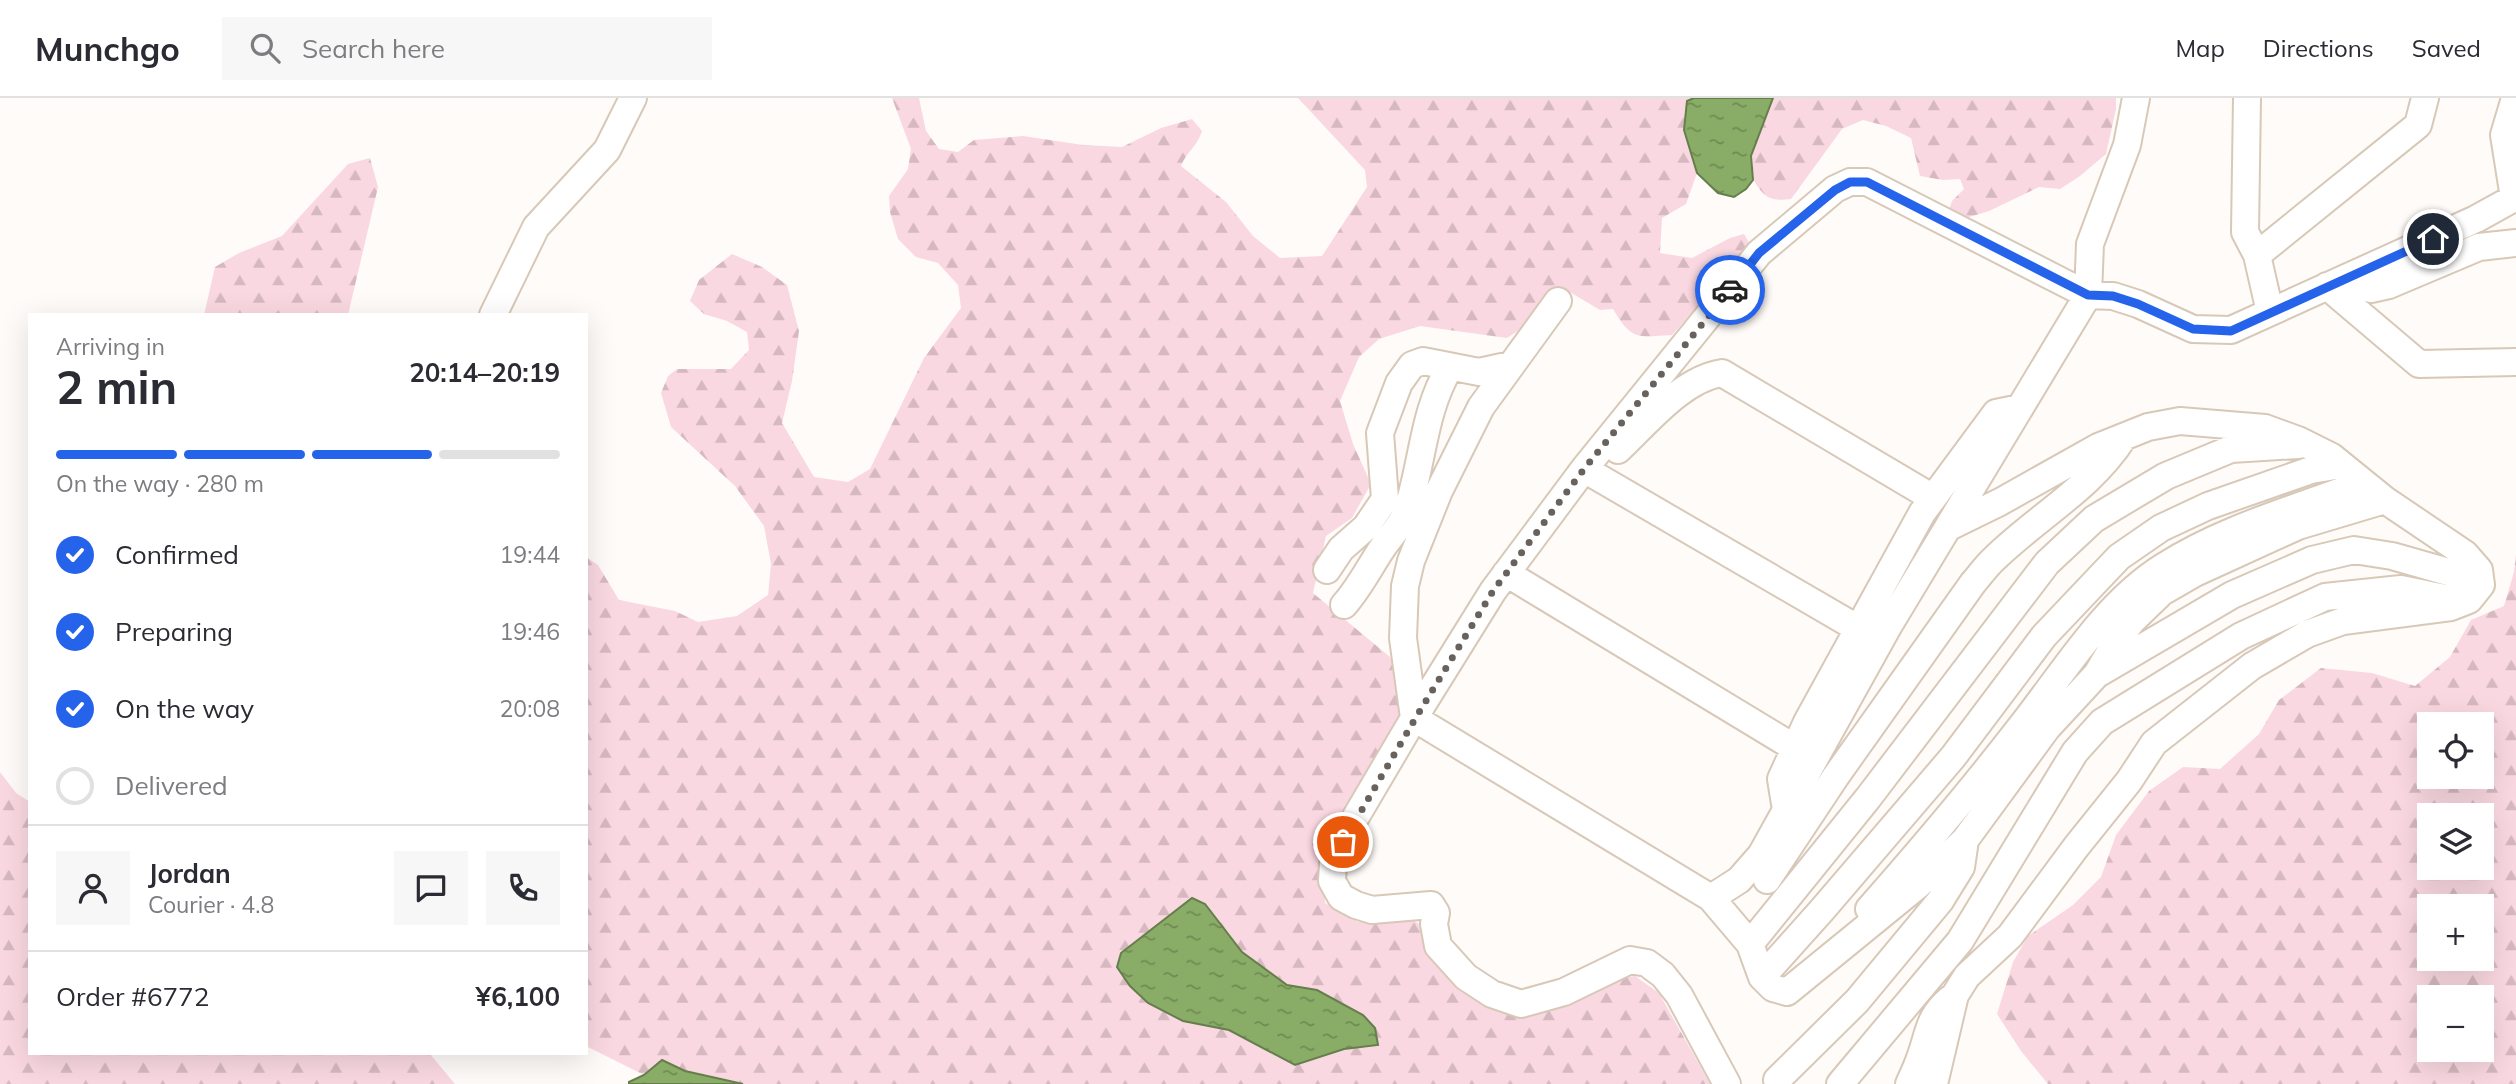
<!DOCTYPE html>
<html lang="en">
<head>
<meta charset="utf-8">
<style>
  :root { --surface:#fff; --page:#f7f7f7; --text:#2b2b33; --muted:#7c7c81; --line:#e1e1e2; --accent:#2563eb }
  body { margin:0; font-family:Mulish,sans-serif; background:var(--page); color:var(--text); height:100vh; display:flex; flex-direction:column; font-size:26px; white-space:nowrap }
  * { box-sizing:border-box; margin:0 }
  p { font-size:23px; color:var(--muted) }
  .icon { flex:none; width:38px; height:38px; fill:none; stroke:currentColor; stroke-width:2; stroke-linecap:round; stroke-linejoin:round }
  .map { position:relative; flex:1; overflow:hidden }
  .drawer { position:absolute; left:28px; top:215px; width:560px; height:742px; display:flex; flex-direction:column; background:var(--surface); border-radius:0px; box-shadow:0 7px 28px #0002 }
  .drawer>* { flex:none }
  .fabs { position:absolute; left:2417px; top:614px; display:grid; gap:14px }
  .fabs a { display:grid; place-items:center; width:77px; height:77px; border-radius:0px; background:var(--surface); box-shadow:0 7px 28px #0002; font-size:35px }
  .pin { position:absolute; display:grid; place-items:center; width:60px; height:60px; color:#fff; margin:-30px; border:4px solid #fff; border-radius:50%; box-shadow:0 2px 7px #0007 }
  .courier { position:absolute; display:grid; place-items:center; width:70px; height:70px; margin:-35px; border:5px solid #2563eb; border-radius:50%; background:#fff; color:#222; box-shadow:0 2px 9px #0007 }
  .head em { font-style:normal; font-weight:700 }
  .head div { display:flex; flex-direction:column-reverse }
  .head { display:flex; align-items:center; justify-content:space-between; height:119px; padding:0 28px }
  h1 { font-size:46px; font-weight:700; line-height:52px }
  .bar { display:grid; grid-template-columns:repeat(4,1fr); gap:10px 7px; align-content:center; height:84px; padding:0 28px }
  .bar i { height:9px; border-radius:5px; background:var(--line) }
  .bar .current { background:var(--accent) }
  .bar p { grid-column:span 4 }
  .line { display:flex; align-items:center; gap:18px; padding:0 28px; border-top:2px solid var(--line) }
  .line div { flex:1 }
  .round { display:grid; place-items:center; flex:none; width:74px; height:74px; border-radius:0px; background:var(--page) }
  ol { padding:0 28px; list-style:none }
  li { display:flex; align-items:center; gap:21px; height:77px }
  li p { margin-inline-start:auto }
  li .icon { padding:7px; border-radius:50%; background:var(--accent); color:#fff; stroke-width:4 }
  li:last-child { color:var(--muted) }
  li i { width:38px; height:38px; border:4px solid var(--line); border-radius:50% }
  header { display:flex; align-items:center; gap:42px; box-sizing:border-box; height:98px; padding:0 35px; background:var(--surface); border-bottom:2px solid var(--line) }
  header strong { font-size:33px }
  nav { display:flex; gap:38px; margin-inline-start:auto; font-size:24px }
  .search { width:490px; height:63px; background:var(--page); display:flex; align-items:center; gap:18px; box-sizing:border-box; padding:0 24px; border-radius:0px; color:var(--muted); font-size:26px }
  .map>svg:first-child { display:block }
  .forest { fill:url(#forest-firs); fill-rule:evenodd }
  .water { fill:url(#water-ripples); stroke:#667e4b; stroke-width:2 }
  .lines { fill:none; stroke-linecap:round; stroke-linejoin:round }
  .minor-casing { stroke:#d8c8b8; stroke-width:30 }
  .minor { stroke:#fff; stroke-width:26 }
  .done { stroke:#68625e; stroke-width:7; stroke-dasharray:0 12.6 }
  .route { stroke:#2563eb; stroke-width:9 }
</style>
</head>
<body>
<header>
<strong>Munchgo</strong>
<div class="search"><svg class="icon" aria-label="search" viewBox="0 0 24 24"><circle cx="10" cy="10" r="6"/><path d="M15 15l6 6"/></svg>Search here</div>
<nav><a>Map</a><a>Directions</a><a>Saved</a></nav>
</header>
<div class="map">
<svg width="2516" height="986" viewBox="0 0 2516 986">
  <defs>
    <pattern id="forest-firs" width="22" height="20" patternUnits="userSpaceOnUse" patternTransform="scale(1.75)"><rect width="22" height="20" fill="#fad8e1"/><path d="M5 1l3.5 6h-7zM16 11l3.5 6h-7z" fill="#d6b8c0"/></pattern>
    <pattern id="water-ripples" width="26" height="14" patternUnits="userSpaceOnUse" patternTransform="scale(1.75)"><rect width="26" height="14" fill="#89ad67"/><path d="M2 4q2-2 4 0t4 0M15 11q2-2 4 0t4 0" fill="none" stroke="#6f8b53"/></pattern>
  </defs>
  <rect width="100%" height="100%" fill="#fffbf8"/>
  <path class="forest" d="M892,0H919L926,33L939,51L958,54L974,42L1023,38L1083,47L1122,49L1161,30L1192,21L1202,33C1197,49 1187,53 1181,68L1226,104L1253,138L1280,160L1322,158L1367,89L1365,72L1298,0H1694L1687,3L1684,32L1697,75L1686,106L1662,120L1660,155L1692,160L1730,140L1744,136L1751,148L1672,237C1637,239 1632,243 1613,211L1600,212L1568,193L1550,202L1532,224L1507,240L1420,228L1379,241L1359,259L1340,303L1353,346L1371,386L1352,420L1326,438L1313,495L1390,559L1405,585L1399,629L1323,764L1325,805L1358,824L1394,818L1409,819L1432,835L1452,879L1475,902L1506,914L1616,881L1635,878L1659,895L1710,986H743L685,973L662,962L644,977L586,948V459L598,467L619,502L675,513L698,524L737,518L768,497L771,466L764,428L735,388L671,329L661,295L668,278L677,271H731L749,252L747,234L727,223L704,216L690,203L699,182L732,156L762,169L787,187L799,233L792,283L782,325L814,379L848,384L870,371L924,260L961,210L958,187L938,165L916,159L898,141L890,114L889,98L908,71L911,51Z
    M1773,0H2116V11L2106,56L2080,78L2060,91L2039,89L1989,113L1963,121L1949,112L1952,103L1964,91L1960,81L1943,82L1920,78L1911,40L1886,28L1863,22L1842,31L1791,101C1775,103 1767,102 1758,89C1738,61 1768,28 1773,0Z
    M370,60L378,89L348,217H204L215,169L239,155L282,138L348,66Z
    M2516,455V986H2048L2021,953L1997,916L2013,864L2028,838L2073,807L2101,779L2116,737L2149,693L2183,669L2220,671L2259,636L2279,602L2321,570L2372,575L2415,588L2450,559L2471,522L2504,508L2514,474ZM2482,626V679H2429V626ZM2429,718H2482V770H2429ZM2482,808V861H2429V808ZM2429,900H2482V952H2429Z
    M0,674L16,695L30,704V956H430L455,986H0Z"/>
  <path class="water" d="M1694,0H1773L1751,58L1753,82L1746,91L1734,99L1718,95L1697,75L1684,32L1687,3Z
    M1192,800L1205,806L1242,854L1287,887L1317,892L1363,917L1375,930L1378,947L1344,951L1295,967L1229,932L1183,923L1148,905L1130,888L1117,869L1121,855Z
    M662,962L685,973L743,986H629V984L644,977Z"/>
  <g class="lines">
    <g class="minor-casing">
      <path id="minor" d="M2247,0L2245,134L2257,157L2270,214
        M2514,100L2504,37L2515,0
        M2257,157L2418,27L2425,0
        M2346,180L2371,191L2389,187L2479,149L2516,145
        M2327,188L2419,266L2516,264
        M493,217L536,129L607,52L633,0
        M1618,352C1647,325 1682,281 1722,275L1933,400
        M1584,371L1857,530
        M1327,472L1341,451L1366,429L1385,401L1380,335L1399,285L1412,267L1423,263L1479,274L1511,267
        M1506,475L1795,650
        M1344,507C1360,489 1370,468 1383,449C1392,436 1401,428 1407,413C1423,365 1423,313 1450,269
        M2099,575L2232,497L2312,462L2354,452L2392,458L2480,483
        M1414,620L1711,800L1750,846L1762,879L1773,890L1787,894L1917,788L1965,742L2047,630L2097,576L2114,547L2132,523L2162,494L2195,475L2298,428L2385,402
        M1414,620L1403,540L1405,488L1411,463L1439,393L1481,309L1558,203
        M1786,712L1781,681L1807,624L1922,415L1996,315L2020,310
        M1767,782L1836,678L1973,485C1980,477 1987,467 1995,460C2037,419 2091,390 2123,340
        M1711,800L1739,782L1761,757L1889,527L2088,197L2090,146L2127,47L2136,0
        M1869,811C1921,752 1971,693 2019,631C2062,577 2104,506 2163,469C2224,430 2297,410 2364,385
        M1750,846L1868,700L2047,465L2094,421L2166,378L2231,351L2298,347
        M1762,879L1822,812L1953,659L2044,538L2119,459L2161,430L2208,408L2311,372L2341,367
        M1777,982L1857,903L1940,803L1961,769L1965,742
        M1727,986L1679,897L1663,877L1647,865L1630,862L1564,894L1521,906L1492,896L1466,879L1438,848L1434,826L1436,815L1431,807L1372,812L1356,807L1341,799L1332,783L1333,766L1354,722L1414,620L1493,493L1584,371L1759,155L1835,91L1850,84H1867L2088,197L2113,198L2138,206L2193,231L2231,232L2476,121L2516,99
        M1840,986L1960,843L2075,654L2102,624L2241,538L2325,499L2401,491L2454,502
        M1909,986C1913,977 1917,969 1920,960C1929,936 1928,919 1950,901
        M1934,986L1955,897L1967,878L2010,838L2076,749L2129,683L2154,645L2252,568L2307,536L2343,523L2451,509L2469,502L2481,487L2479,472L2465,456L2385,402L2332,359L2298,342L2265,330L2180,323L2148,329L2098,349L2000,404L1949,429"/>
    </g>
    <use href="#minor" class="minor"/>
  </g>
  <g class="lines">
    <path class="done" d="M1343,744L1415,621L1493,493L1584,371L1730,192"/>
    <path class="route" d="M1730,192L1759,155L1835,92L1850,84H1867L2088,197L2113,198L2138,206L2193,231L2231,233L2433,141"/>
  </g>
</svg>
<div class="fabs">
<a><svg class="icon" aria-label="locate" viewBox="0 0 24 24"><circle cx="12" cy="12" r="6"/><path d="M12 2v4M12 18v4M2 12h4M18 12h4"/></svg></a>
<a><svg class="icon" aria-label="layers" viewBox="0 0 24 24"><path d="M12 4l9 5-9 5-9-5zM3 14l9 5 9-5"/></svg></a>
<a>+</a>
<a>−</a>
</div>
<div class="pin" style="left:1343px;top:744px;background:#ea580c"><svg class="icon" aria-label="bag" viewBox="0 0 24 24"><path d="M5 8h14l-1 12H6zM9 8a3 3 0 0 1 6 0"/></svg></div>
<div class="pin" style="left:2433px;top:141px;background:#1f2937"><svg class="icon" aria-label="home" viewBox="0 0 24 24"><path d="M3 11l9-7 9 7M6 9v11h12V9"/></svg></div>
<div class="courier" style="left:1730px;top:192px"><svg class="icon" aria-label="car" viewBox="0 0 24 24"><path d="M5 17H2v-5l4-1 3-4h7l3 4 3 1v5h-3M9 17h6M6 11h13"/><circle cx="7" cy="17" r="2"/><circle cx="17" cy="17" r="2"/></svg></div>
<section class="drawer">
<div class="head"><div><h1>2 min</h1><p>Arriving in</p></div><em>20:14–20:19</em></div>
<div class="bar"><i class="current"></i><i class="current"></i><i class="current"></i><i></i><p>On the way · 280 m</p></div>
<ol>
<li><svg class="icon" aria-label="check" viewBox="0 0 24 24"><path d="M5 12l5 5 9-10"/></svg>Confirmed<p>19:44</p></li>
<li><svg class="icon" aria-label="check" viewBox="0 0 24 24"><path d="M5 12l5 5 9-10"/></svg>Preparing<p>19:46</p></li>
<li><svg class="icon" aria-label="check" viewBox="0 0 24 24"><path d="M5 12l5 5 9-10"/></svg>On the way<p>20:08</p></li>
<li><i></i>Delivered</li>
</ol>
<div class="line" style="height:126px"><a class="round"><svg class="icon" aria-label="person" viewBox="0 0 24 24"><circle cx="12" cy="8" r="4"/><path d="M4 21q1-7 8-7t8 7"/></svg></a><div><b>Jordan</b><p>Courier · 4.8</p></div><a class="round"><svg class="icon" aria-label="chat" viewBox="0 0 24 24"><path d="M4 5h16v11H9l-5 4z"/></svg></a><a class="round"><svg class="icon" aria-label="phone" viewBox="0 0 24 24"><path d="M5 4h4l2 5-3 2q2 4 5 5l2-3 5 2v4C11 20 4 13 5 4z"/></svg></a></div>
<div class="line" style="height:91px"><div>Order #6772</div><b>¥6,100</b></div>
</section>
</div>
</body>
</html>
